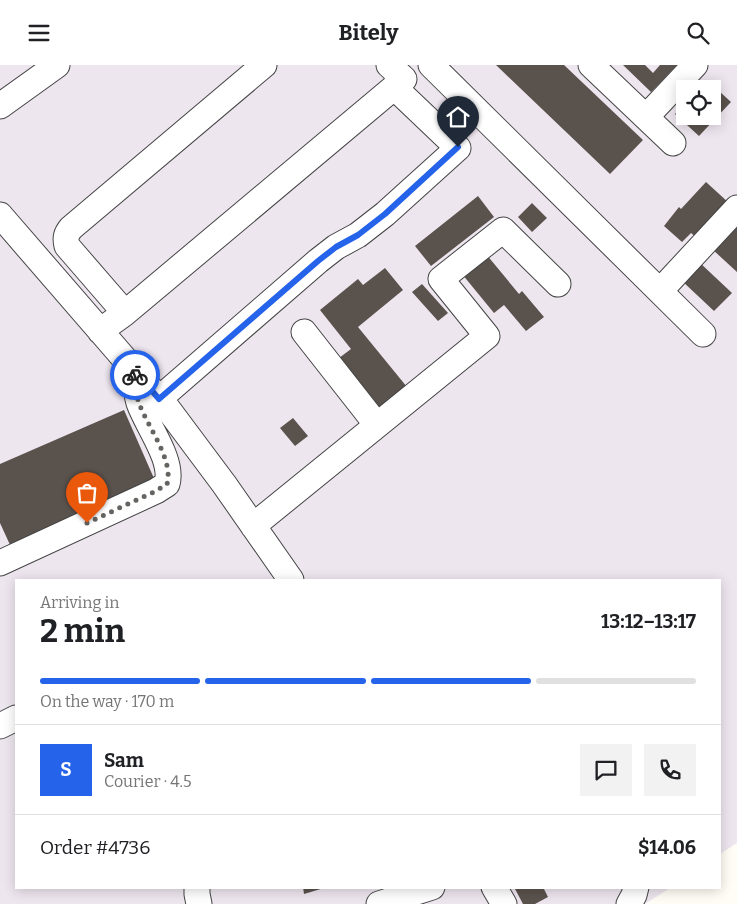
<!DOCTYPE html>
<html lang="en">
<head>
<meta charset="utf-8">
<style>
  :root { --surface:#fff; --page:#f2f2f2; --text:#202124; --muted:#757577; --line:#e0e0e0; --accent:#2563eb }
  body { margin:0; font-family:Bitter,serif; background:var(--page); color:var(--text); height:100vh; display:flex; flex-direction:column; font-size:19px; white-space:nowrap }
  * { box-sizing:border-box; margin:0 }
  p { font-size:16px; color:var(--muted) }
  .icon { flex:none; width:28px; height:28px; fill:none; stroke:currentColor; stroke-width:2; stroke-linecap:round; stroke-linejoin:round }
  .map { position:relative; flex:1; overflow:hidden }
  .side { position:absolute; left:15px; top:514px; width:706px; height:310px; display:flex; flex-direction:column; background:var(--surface); border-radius:0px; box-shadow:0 2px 12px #0003 }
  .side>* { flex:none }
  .controls { position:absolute; left:676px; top:15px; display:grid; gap:10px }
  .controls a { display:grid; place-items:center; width:45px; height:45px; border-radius:0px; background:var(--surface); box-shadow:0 2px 12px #0003; font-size:25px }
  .pin { position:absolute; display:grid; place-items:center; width:42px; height:42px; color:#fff; margin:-51px -21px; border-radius:50% 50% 50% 0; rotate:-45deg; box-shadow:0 0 5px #0007 }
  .pin .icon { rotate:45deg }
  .courier { position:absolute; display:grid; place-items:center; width:50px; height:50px; margin:-25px; border:4px solid #2563eb; border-radius:50%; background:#fff; color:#222; box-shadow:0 1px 6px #0007 }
  .head em { font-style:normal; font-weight:700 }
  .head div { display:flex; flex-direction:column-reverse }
  .head { display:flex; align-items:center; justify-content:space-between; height:85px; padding:0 25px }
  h1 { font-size:32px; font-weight:700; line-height:38px }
  .bar { display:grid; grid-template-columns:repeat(4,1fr); gap:8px 5px; align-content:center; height:60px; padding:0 25px }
  .bar i { height:6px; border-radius:4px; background:var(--line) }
  .bar .on { background:var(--accent) }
  .bar p { grid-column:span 4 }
  .line { display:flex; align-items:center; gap:12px; padding:0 25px; border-top:1px solid var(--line) }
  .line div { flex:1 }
  .round { display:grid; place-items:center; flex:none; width:52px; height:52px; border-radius:0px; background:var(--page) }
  header { display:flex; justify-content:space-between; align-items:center; height:65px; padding:0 25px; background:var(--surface); font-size:22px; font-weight:700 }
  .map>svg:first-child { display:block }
  .industrial { fill:#eee6ef; fill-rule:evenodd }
  .building { fill:#5a524d }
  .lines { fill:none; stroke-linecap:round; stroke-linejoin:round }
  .minor-casing { stroke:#444; stroke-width:27 }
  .minor { stroke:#fff; stroke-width:25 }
  .done { stroke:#646461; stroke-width:5; stroke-dasharray:0 9 }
  .route { stroke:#2563eb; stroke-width:6 }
</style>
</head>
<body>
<header><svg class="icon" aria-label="menu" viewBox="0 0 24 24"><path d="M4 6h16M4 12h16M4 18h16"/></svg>Bitely<svg class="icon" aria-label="search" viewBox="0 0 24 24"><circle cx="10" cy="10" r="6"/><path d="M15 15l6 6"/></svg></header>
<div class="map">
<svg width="737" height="839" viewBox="0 0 737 839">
  <rect width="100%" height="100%" fill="#fffdf5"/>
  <path class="industrial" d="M0,0H737V778L720,789V515H16V822L670,823L645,839H0ZM685,24H712V51H685Z"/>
  <path class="building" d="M496,0H564L643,75L610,109Z
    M623,0H645L653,8L660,0H677L651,27Z
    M707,15L731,37L699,71L675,49L685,38V51H712V24H699Z
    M706,117L729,138L697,173L691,168L682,177L664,161L679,142L681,144Z
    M478,131L494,152L431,201L415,181Z
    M532,138L547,153L532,167L518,152Z
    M737,158V207L712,184Z
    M486,189L519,229L522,226L544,252L526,266L504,240L494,248L462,209Z
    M699,197L732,228L714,246L681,215Z
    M385,203L403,225L358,262L407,322L376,347L335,296L351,284L320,245L358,214L363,220Z
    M422,219L448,248L438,256L412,227Z
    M124,345L156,418L11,482L0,458V399Z
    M293,353L308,371L295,381L280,363Z
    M303,822H324V823L304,829Z
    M514,822H543L548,832L535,839H523Z"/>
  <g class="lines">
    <g class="minor-casing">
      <path id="minor" d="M431,0L703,269
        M591,0L673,78
        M0,41L57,0
        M646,52L695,0
        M0,150L168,344L224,419L291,515
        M660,226L737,143
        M125,248L67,181C65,173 66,169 71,163L264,0
        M100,266L125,248L404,14L389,0
        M304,267L377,360
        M159,334L318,196L336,182L358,170L385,149L458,83L394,22
        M253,461L487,271L441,214L503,165L558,219
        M0,498L156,426L167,419C174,395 147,361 139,338C136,327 135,317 134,306
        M0,661L16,653
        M197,822V829L199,839
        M494,822L504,839
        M379,839L432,822
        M629,839L634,830L636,822"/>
    </g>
    <use href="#minor" class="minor"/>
  </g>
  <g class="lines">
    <path class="done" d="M87,458L156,426L167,419C174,395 147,361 139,338C136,329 135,320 135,310"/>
    <path class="route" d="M135,310L134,305L159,334L318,196L336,182L358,170L385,149L458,82"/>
  </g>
</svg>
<div class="controls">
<a><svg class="icon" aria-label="locate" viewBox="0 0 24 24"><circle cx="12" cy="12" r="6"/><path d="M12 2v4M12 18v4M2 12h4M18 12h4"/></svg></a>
</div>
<div class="pin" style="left:87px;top:458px;background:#ea580c"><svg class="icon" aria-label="bag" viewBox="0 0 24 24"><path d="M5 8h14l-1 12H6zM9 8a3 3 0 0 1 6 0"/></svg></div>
<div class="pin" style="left:458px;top:82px;background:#1f2937"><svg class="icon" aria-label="home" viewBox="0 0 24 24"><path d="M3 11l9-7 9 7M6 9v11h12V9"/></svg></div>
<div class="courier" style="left:135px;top:310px"><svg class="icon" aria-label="bike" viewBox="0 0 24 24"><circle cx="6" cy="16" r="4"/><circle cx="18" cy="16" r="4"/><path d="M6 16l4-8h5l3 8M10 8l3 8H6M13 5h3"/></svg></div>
<section class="side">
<div class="head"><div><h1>2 min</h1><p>Arriving in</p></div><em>13:12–13:17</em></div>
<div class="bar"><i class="on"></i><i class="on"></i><i class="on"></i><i></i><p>On the way · 170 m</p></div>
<div class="line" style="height:90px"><b class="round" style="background:var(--accent);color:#fff">S</b><div><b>Sam</b><p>Courier · 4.5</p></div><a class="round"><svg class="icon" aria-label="chat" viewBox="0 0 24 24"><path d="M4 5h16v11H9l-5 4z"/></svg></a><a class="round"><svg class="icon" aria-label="phone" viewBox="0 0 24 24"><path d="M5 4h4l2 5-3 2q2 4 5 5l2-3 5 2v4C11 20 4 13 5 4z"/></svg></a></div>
<div class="line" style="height:65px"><div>Order #4736</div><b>$14.06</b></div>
</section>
</div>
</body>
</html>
